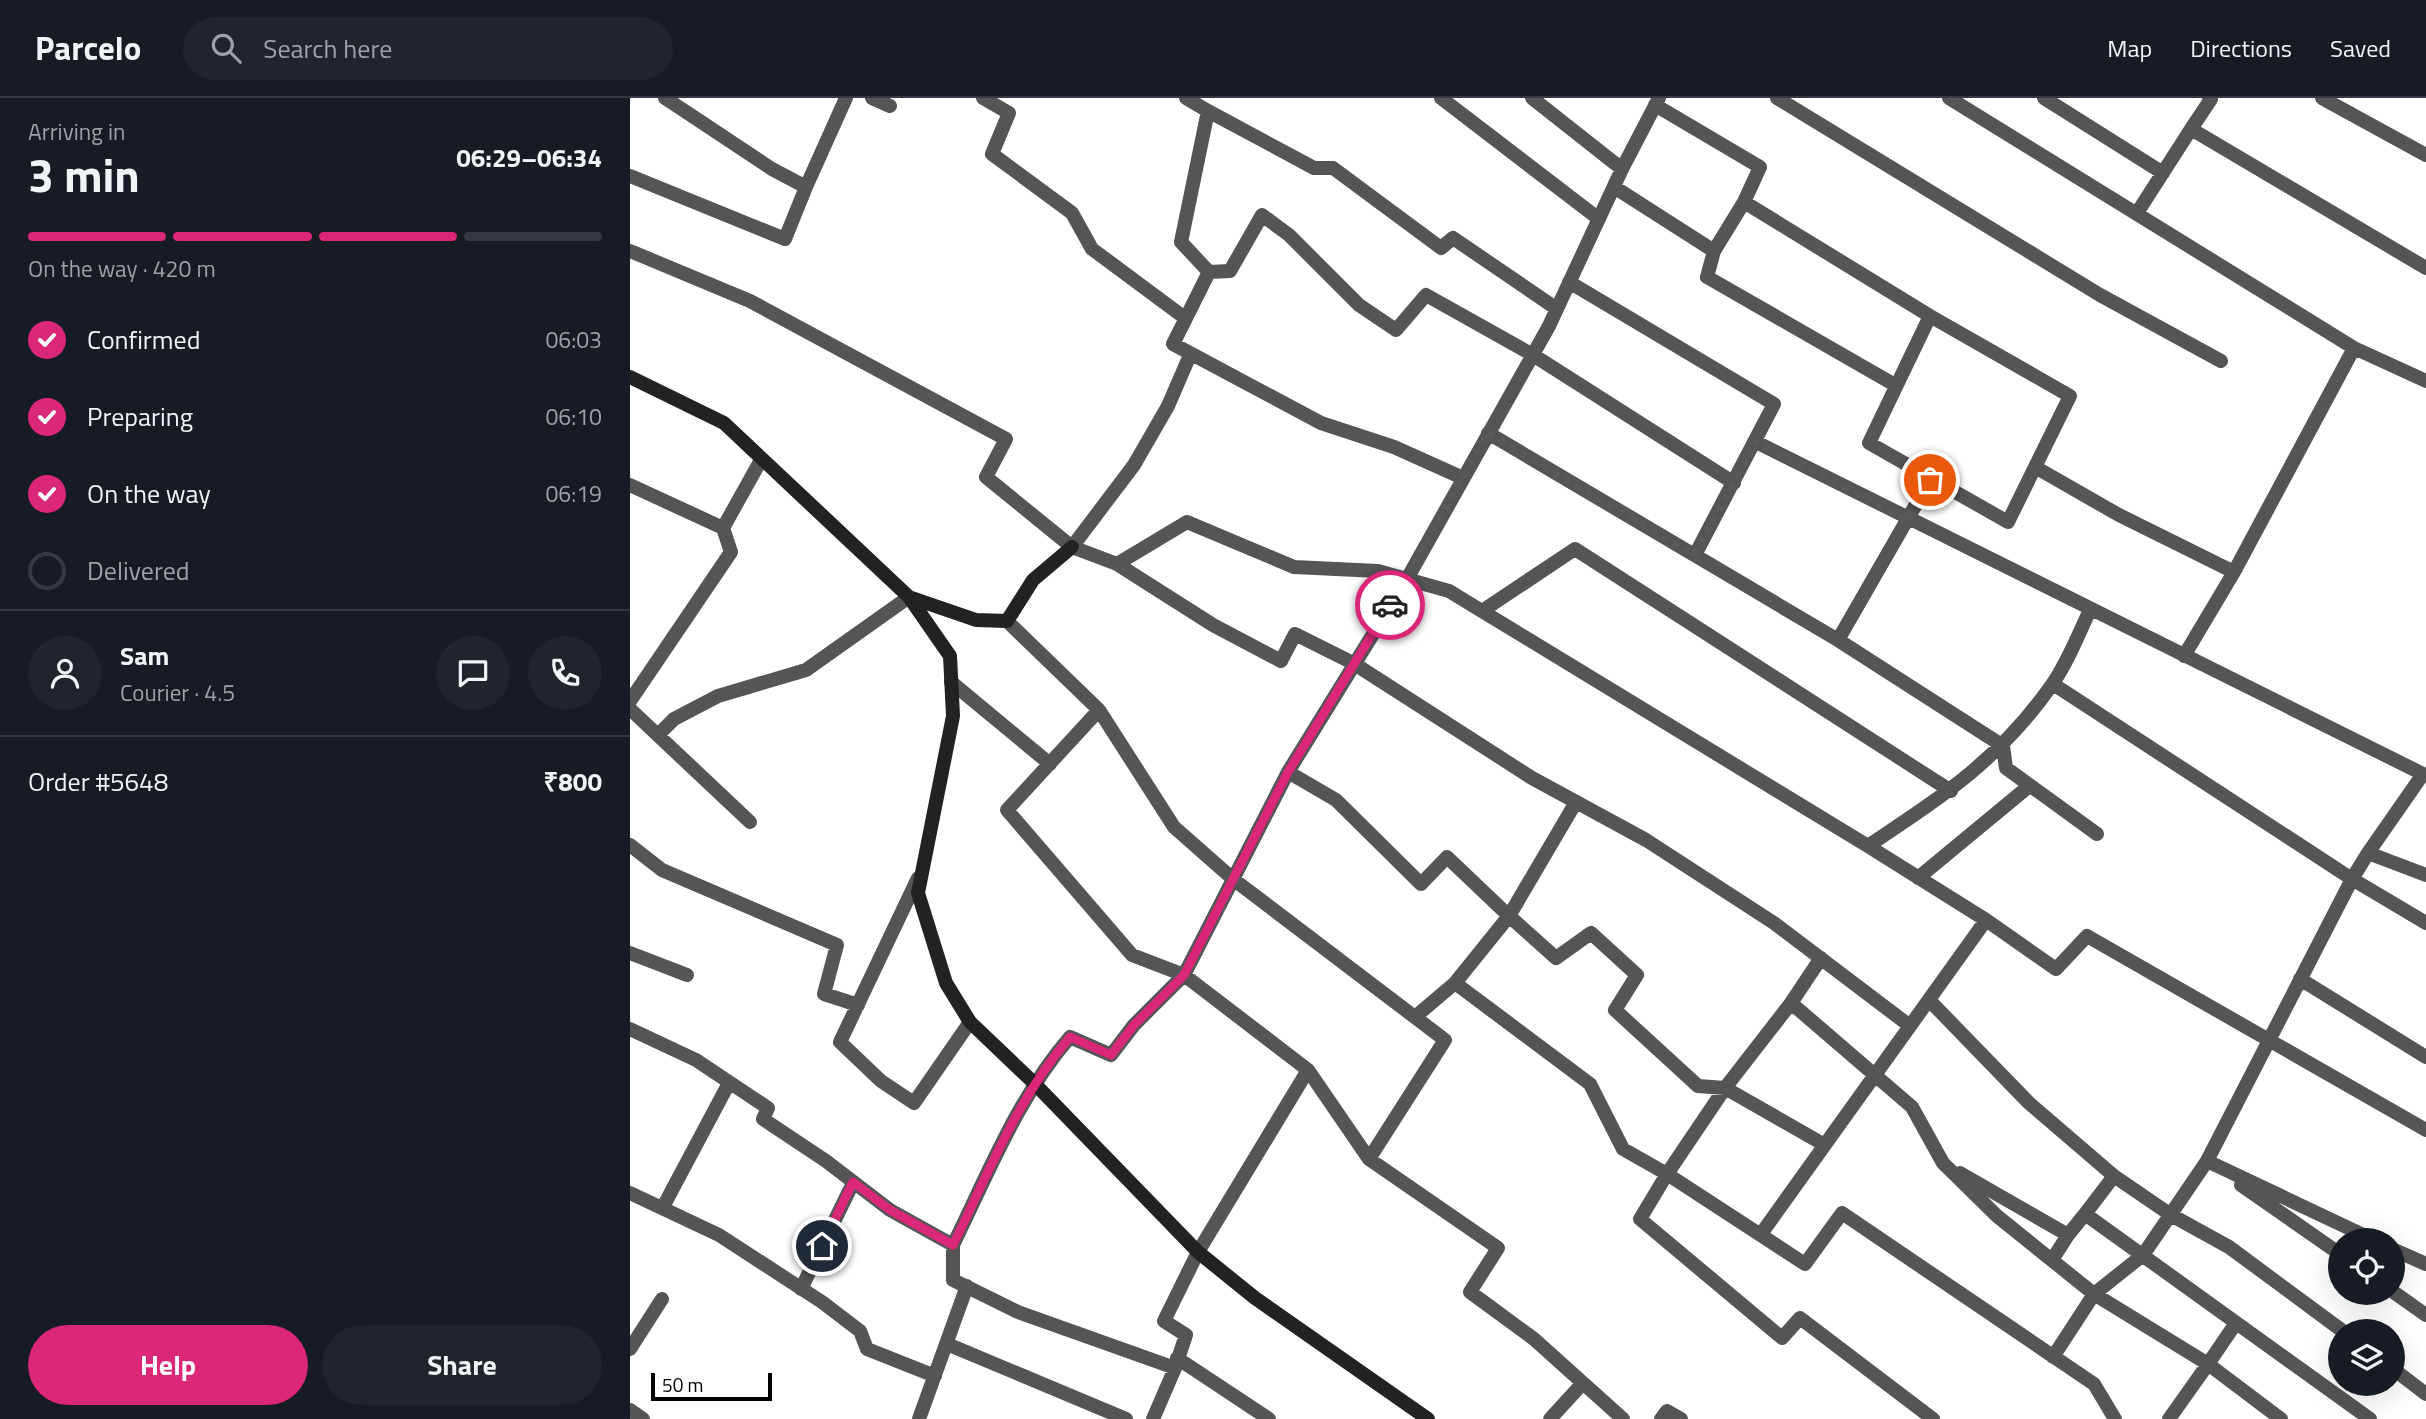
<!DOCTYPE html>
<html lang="en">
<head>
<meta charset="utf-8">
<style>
  :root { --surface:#171b24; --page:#20242c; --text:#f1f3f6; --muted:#9ea1a6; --line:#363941; --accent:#db2777 }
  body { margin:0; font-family:"Titillium Web",sans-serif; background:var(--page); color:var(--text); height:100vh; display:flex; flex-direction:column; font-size:26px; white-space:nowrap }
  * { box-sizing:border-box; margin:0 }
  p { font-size:23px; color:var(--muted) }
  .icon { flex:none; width:38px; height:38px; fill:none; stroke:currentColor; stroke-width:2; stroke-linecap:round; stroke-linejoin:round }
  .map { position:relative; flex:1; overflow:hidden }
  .sheet { display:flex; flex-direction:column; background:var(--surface); width:630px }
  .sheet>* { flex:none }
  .tools { position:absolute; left:1698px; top:1130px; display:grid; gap:14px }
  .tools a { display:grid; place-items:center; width:77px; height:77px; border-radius:50%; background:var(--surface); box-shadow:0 7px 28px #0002; font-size:35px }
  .scale { position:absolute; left:21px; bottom:18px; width:121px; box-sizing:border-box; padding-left:7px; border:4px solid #000; border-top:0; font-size:19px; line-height:24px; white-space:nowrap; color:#000; -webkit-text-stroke:5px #fff; paint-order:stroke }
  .pin { position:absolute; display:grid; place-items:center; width:60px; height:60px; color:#fff; margin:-30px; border:4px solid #fff; border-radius:50%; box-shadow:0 2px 7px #0007 }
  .courier { position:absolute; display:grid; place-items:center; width:70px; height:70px; margin:-35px; border:5px solid #db2777; border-radius:50%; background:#fff; color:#222; box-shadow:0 2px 9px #0007 }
  .head em { font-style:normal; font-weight:700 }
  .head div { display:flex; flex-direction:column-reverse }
  .head { display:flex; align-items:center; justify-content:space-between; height:119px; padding:0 28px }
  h1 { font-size:46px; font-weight:700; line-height:52px }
  .bar { display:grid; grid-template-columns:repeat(4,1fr); gap:10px 7px; align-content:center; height:84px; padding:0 28px }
  .bar i { height:9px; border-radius:5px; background:var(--line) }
  .bar .active { background:var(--accent) }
  .bar p { grid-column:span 4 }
  .line { display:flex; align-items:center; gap:18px; padding:0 28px; border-top:2px solid var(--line) }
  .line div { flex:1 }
  .round { display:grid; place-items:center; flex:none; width:74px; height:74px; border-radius:37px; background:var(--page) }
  ol { padding:0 28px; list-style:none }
  li { display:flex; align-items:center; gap:21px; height:77px }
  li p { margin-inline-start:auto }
  li .icon { padding:7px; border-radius:50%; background:var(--accent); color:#fff; stroke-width:4 }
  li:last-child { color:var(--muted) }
  li i { width:38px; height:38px; border:4px solid var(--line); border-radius:50% }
  .action { display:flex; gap:14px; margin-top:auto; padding:14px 28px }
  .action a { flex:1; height:80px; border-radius:42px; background:var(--accent); color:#fff; font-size:28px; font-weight:700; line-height:80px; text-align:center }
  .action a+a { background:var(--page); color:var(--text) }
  header { display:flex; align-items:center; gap:42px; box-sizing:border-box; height:98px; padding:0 35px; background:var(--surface); border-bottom:2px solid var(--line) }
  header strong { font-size:33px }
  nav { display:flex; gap:38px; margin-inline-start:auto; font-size:24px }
  .search { width:490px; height:63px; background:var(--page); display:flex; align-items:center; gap:18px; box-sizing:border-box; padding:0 24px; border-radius:38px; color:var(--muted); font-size:26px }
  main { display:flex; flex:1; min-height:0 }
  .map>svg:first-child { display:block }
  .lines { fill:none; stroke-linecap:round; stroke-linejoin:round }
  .street { stroke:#555; stroke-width:14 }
  .secondary { stroke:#222; stroke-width:14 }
  .done { stroke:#595959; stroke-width:7; stroke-dasharray:0 12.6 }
  .route { stroke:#db2777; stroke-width:9 }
</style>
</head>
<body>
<header>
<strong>Parcelo</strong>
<div class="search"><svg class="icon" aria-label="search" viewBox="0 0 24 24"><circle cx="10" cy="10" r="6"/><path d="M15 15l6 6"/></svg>Search here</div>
<nav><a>Map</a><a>Directions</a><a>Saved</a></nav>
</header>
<main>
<section class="sheet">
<div class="head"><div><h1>3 min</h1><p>Arriving in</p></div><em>06:29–06:34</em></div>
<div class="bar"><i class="active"></i><i class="active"></i><i class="active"></i><i></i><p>On the way · 420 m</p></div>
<ol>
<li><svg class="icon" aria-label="check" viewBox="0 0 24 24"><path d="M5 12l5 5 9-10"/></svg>Confirmed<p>06:03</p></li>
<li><svg class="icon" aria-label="check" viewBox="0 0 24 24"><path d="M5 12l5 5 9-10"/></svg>Preparing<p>06:10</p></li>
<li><svg class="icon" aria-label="check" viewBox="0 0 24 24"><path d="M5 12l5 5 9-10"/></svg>On the way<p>06:19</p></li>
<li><i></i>Delivered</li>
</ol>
<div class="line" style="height:126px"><a class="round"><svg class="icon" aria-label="person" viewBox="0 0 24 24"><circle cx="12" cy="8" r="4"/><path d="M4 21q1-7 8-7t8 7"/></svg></a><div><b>Sam</b><p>Courier · 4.5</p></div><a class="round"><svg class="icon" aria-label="chat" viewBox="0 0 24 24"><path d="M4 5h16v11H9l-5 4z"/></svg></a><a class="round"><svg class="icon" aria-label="phone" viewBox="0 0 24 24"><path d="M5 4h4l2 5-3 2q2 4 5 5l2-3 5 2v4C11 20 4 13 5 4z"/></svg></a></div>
<div class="line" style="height:91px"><div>Order #5648</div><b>₹800</b></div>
<div class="action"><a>Help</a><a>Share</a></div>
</section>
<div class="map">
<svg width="1796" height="1321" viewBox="0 0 1796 1321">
  <rect width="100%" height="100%" fill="#fff"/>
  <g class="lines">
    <path class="street" d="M35,0L142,71L176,89L216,0
      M242,0L260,8
      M353,0L379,15L362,56L442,115L462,151L555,220
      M556,0L578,13L551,144L579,174L543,246L691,325L764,349L833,380
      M811,0L969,121
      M902,0L992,71
      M1147,0L1470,197L1591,263
      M1319,0L1724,250
      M1414,0L1533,75
      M1692,0L1796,57
      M1025,7L1130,69L1114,104L1300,218L1440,298L1405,369L1489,417L1604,474L1724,250L1796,283
      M578,13L684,70H703L811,150L823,140L927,211
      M1561,31L1581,1L1579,0
      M0,78L155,141L176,89
      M984,89L1084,153L1114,104
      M1507,115L1561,31L1796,170
      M0,153L120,203L376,341L356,379L442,449L487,466L557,424L664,469L748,473L819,493L1238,748L1356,822L1426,871L1457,838L1796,1032
      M1084,153L1077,179L1265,287
      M579,174L600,173L632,117L659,137L729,207L766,232L796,197L903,257L1104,385
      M939,184L1144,306L1065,457
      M1300,218L1239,345L1378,424L1405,369
      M858,335L1208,542L1373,648L1376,670L1467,736
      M1126,344L1793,676
      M0,387L93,430
      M442,449L504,367L538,308L560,257
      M487,466L583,527L651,563L665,536L723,565L902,680L1016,742L1144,825L1280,928
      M852,513L945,451L1321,693
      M377,523L469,612L377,712L502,857L554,877L658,674L777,481L919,228L992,71L1029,0
      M1208,542L1300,382
      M1554,558L1604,474
      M321,584L420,666
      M1423,586L1722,781L1796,825
      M0,603L101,454L93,430L131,362
      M0,611L120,724
      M469,612L544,729L603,781L815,942L739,1061
      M28,637L44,621L88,598L176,572L279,499
      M658,674L706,702L791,786L817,759L879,818L825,885L960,986L993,1051L1037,1076L1010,1121L1152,1240L1170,1220L1303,1321
      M1796,677L1793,676L1738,755L1796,777
      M946,704L879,818L926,860L961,835L1007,877L985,912L1068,988L1095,990L1161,905L1282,1009L1313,1065L1367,1118L1464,1196L1578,1266L1539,1321
      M0,747L32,772L207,847L194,896L228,907
      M1238,748C1311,699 1369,662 1421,588C1437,566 1448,537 1460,512
      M288,780L210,944L251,983L284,1005L340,924
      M1288,780L1398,689
      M0,855L57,877
      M1670,881L1796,959
      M1299,902L1399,1005L1484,1078L1541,1117L1599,1149L1714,1234
      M1161,905L1191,860
      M786,918L825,885
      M0,931L66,962L138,1010L133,1021L196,1063L260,1112L323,1147C358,1076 388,999 440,939L481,957L504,927L554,877L678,972L568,1154L534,1223L556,1237L545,1270L388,1214L323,1182V1147
      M678,972L739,1061L868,1150L840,1194L904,1241L993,1321
      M1193,1046L1095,990L1037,1076L1175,1166L1212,1115L1464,1286L1485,1321
      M1577,1063L1746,1143
      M1330,1075L1438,1137L1455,1116L1740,1321
      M1611,1087L1710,1156
      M0,1095L89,1137L192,1204L230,1233L237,1251L305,1278
      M33,1109L99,985
      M1455,1116L1484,1078
      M1131,1136L1356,822
      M1762,1151L1796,1166
      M1422,1162L1438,1137
      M171,1191L223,1085
      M1762,1193L1796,1217
      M1606,1225L1578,1266L1651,1321
      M317,1246L496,1321
      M0,1251L32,1201
      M1423,1259L1464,1196L1513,1157L1577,1063L1722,781L1738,755
      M547,1260L639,1321
      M1762,1270L1796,1296
      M0,1312L13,1321
      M289,1321L337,1188
      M523,1321L545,1270
      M920,1321L953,1285
      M1031,1321L1037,1313L1051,1321"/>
    <path class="secondary" d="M0,279L94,325L279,499L346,522L377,523L403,482L442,449
      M279,499L320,558L323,618L288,795L316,885L340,924L404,985L568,1154L625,1200L798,1321"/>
  </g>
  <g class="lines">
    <path class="done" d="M760,507L858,335L1065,457L1126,344L1277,422L1300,382"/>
    <path class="route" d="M192,1148L223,1084L260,1112L323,1147C358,1076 388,999 440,939L481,957L504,927L554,877L658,674L760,507"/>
  </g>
</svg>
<div class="tools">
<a><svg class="icon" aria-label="locate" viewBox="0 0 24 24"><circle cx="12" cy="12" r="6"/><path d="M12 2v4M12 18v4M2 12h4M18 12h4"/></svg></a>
<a><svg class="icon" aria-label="layers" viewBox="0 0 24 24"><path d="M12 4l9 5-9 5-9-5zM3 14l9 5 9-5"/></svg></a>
</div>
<div class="scale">50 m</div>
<div class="pin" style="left:1300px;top:382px;background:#ea580c"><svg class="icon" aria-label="bag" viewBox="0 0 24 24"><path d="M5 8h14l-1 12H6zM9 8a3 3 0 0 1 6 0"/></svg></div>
<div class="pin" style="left:192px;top:1148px;background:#1f2937"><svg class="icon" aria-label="home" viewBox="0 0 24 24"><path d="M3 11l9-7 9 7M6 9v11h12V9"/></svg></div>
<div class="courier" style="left:760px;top:507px"><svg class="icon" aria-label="car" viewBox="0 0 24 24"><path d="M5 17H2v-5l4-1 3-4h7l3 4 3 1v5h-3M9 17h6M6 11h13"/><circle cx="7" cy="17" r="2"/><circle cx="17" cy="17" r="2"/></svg></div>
</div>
</main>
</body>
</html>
